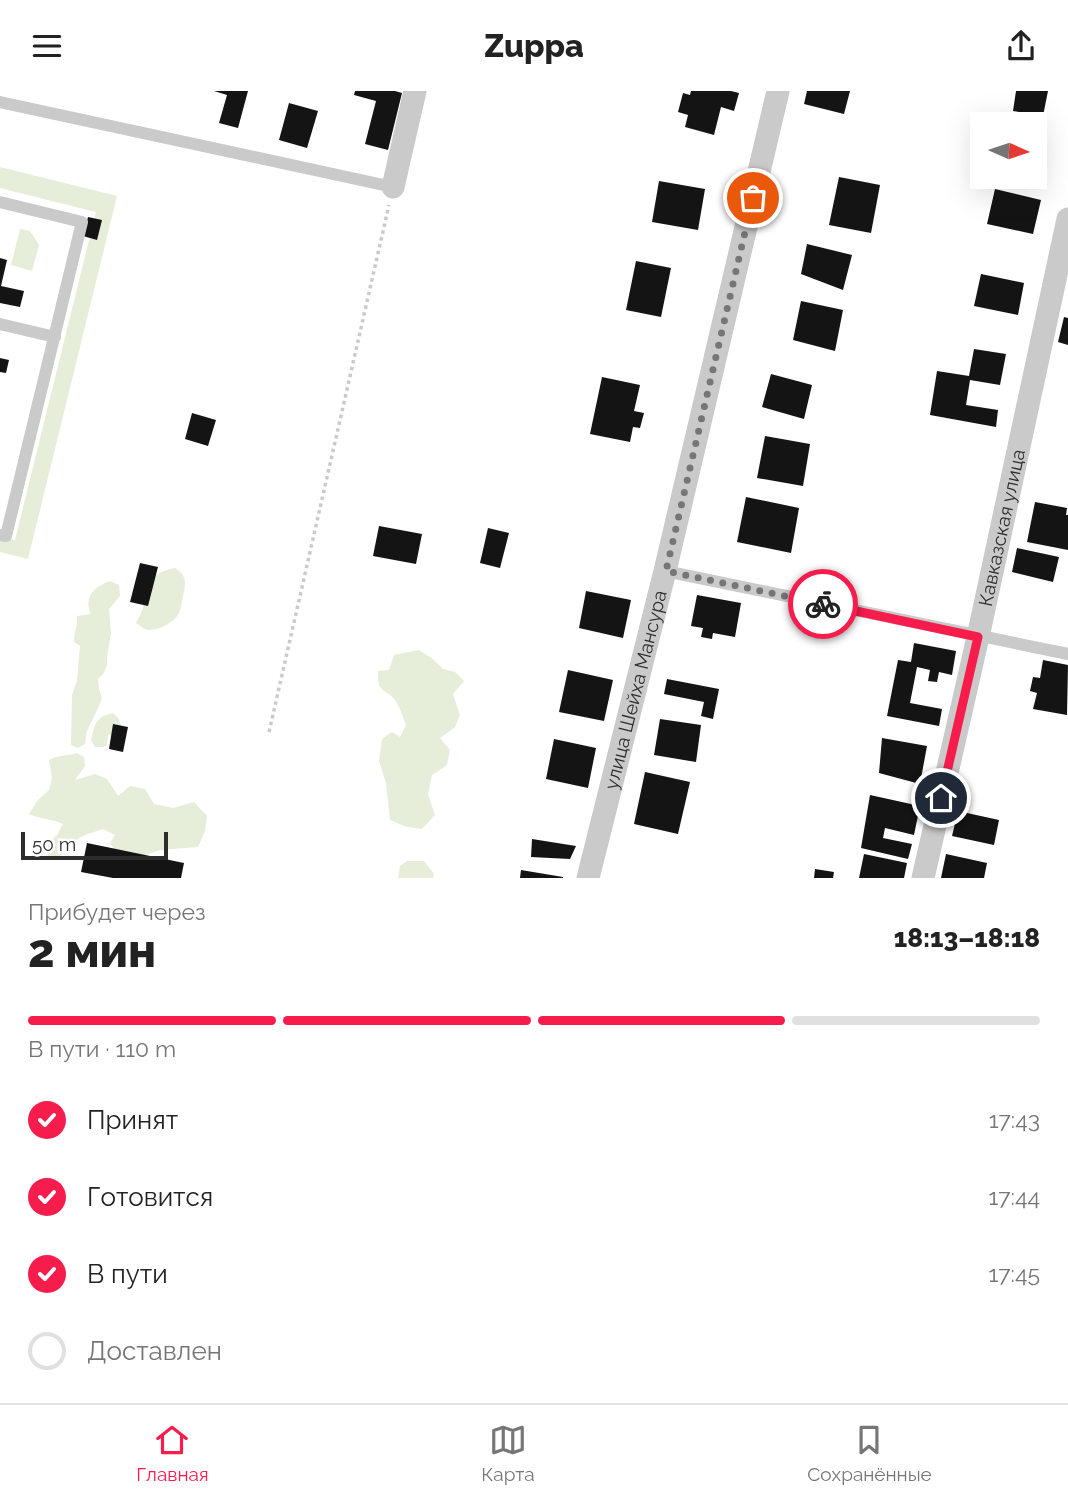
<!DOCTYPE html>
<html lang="ru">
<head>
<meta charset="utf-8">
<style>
  :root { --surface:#fff; --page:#f6f6f6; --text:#222; --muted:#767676; --line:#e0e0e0; --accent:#f61d4d }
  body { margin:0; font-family:Raleway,sans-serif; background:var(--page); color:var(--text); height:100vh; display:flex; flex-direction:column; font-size:26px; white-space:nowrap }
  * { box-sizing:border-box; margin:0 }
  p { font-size:23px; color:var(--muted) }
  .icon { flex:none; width:38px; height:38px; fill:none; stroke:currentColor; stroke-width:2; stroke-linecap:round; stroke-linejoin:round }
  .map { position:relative; height:787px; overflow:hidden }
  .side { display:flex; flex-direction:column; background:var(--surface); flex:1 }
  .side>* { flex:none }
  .needle { width:46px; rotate:93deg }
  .controls { position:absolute; left:970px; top:21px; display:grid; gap:14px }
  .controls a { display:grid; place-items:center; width:77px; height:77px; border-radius:0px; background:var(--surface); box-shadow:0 7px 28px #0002; font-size:35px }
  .scale { position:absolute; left:21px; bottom:18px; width:147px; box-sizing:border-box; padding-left:7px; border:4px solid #2d2d2d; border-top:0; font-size:19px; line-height:24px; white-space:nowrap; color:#2d2d2d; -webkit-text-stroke:5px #fff; paint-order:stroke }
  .pin { position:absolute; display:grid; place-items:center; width:60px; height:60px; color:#fff; margin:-30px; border:4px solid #fff; border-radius:50%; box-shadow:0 2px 7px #0007 }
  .courier { position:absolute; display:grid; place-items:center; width:70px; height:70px; margin:-35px; border:5px solid #f61d4d; border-radius:50%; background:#fff; color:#222; box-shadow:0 2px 9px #0007 }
  .head em { font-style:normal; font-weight:800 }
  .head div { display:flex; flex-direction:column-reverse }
  .head { display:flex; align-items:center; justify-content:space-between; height:119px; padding:0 28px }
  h1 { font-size:46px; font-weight:800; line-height:52px }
  .bar { display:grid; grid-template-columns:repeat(4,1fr); gap:10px 7px; align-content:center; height:84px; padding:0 28px }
  .bar i { height:9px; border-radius:5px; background:var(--line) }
  .bar .active { background:var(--accent) }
  .bar p { grid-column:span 4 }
  ol { padding:0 28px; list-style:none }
  li { display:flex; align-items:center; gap:21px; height:77px }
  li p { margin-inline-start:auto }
  li .icon { padding:7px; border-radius:50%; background:var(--accent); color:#fff; stroke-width:4 }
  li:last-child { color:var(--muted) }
  li i { width:38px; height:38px; border:4px solid var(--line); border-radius:50% }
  header { display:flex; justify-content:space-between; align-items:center; height:91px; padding:0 28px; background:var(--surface); font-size:32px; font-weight:800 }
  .tabs { display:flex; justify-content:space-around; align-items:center; height:98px; border-top:2px solid var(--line); background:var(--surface); font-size:19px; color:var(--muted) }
  .tabs a { display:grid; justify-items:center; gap:4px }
  .tabs .active { color:var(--accent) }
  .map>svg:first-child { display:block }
  .green { fill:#e6edd9 }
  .building { fill:#141414 }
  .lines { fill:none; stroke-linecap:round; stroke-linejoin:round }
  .path { stroke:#cacaca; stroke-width:3.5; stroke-dasharray:3.5 3.5; stroke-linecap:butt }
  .lane { stroke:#cacaca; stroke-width:12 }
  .street { stroke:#cacaca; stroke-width:23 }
  .done { stroke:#767676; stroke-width:7; stroke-dasharray:0 12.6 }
  .route { stroke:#f61d4d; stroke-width:9 }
  .labels { text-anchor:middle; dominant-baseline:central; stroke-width:7; stroke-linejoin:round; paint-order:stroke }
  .street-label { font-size:19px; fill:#2d2d2d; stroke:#fff }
</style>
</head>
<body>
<header><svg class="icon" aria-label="menu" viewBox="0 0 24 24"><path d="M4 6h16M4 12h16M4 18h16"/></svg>Zuppa<svg class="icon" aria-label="share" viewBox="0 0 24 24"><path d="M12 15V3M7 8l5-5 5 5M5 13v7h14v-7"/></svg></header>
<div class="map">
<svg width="1068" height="787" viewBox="0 0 1068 787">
  <rect width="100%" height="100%" fill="#fff"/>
  <path class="green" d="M0,76L117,105L28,468L0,461V446L15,449L96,121L0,97Z
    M20,138L30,140L39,154L32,180L11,174Z
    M175,477C187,484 186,492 183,505C182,511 181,517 179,522C174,532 156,542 145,538C143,537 138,533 136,532C138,527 142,522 143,517C147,494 149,482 175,477Z
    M110,490L119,494L120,505L109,518L111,542L107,566V574L104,582L98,588L99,598L102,607L99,615L87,640L85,653L78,657L71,654L72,604L77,589L80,555L74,551C74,541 78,534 77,525L91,523C83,507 94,495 110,490Z
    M419,559L433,568L443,578L455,581L464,590L453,603L460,624L455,636L440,647L450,659L447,674L432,684L428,703L435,724L422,738L407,736L390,729L386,692L379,670L382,648L392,641L400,646L406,634C403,627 401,619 397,612C389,597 376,605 378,580L389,579L394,564Z
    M113,622L119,628L121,636L114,646L108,643L107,654L104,656H95L91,649C95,633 95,626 113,622Z
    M77,662L84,666L85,675L75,689L95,683L107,688L118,705L130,695L145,698L154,713L173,717L194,711L207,725L205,740L198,756L160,759L139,766L117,763L110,752L115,744L103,738C96,741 88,742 81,746C65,754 73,767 48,765V753L57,744L63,733C52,728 40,728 29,723L38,709L49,699L52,687L49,669C58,664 67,665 77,662Z
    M407,770H424L434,783L433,787H398L400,775Z"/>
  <path class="building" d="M214,0H248L238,37L219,32L227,4Z
    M355,0H395L402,2L388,59L365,53L376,10L354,4Z
    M691,0H731L739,2L734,20L721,16L714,44L685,36L688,24L678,21L683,2L690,4Z
    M807,0H850L844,23L804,13Z
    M1016,0H1048L1043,25L1013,20Z
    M289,12L318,20L307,57L279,49Z
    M839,86L880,94L871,142L829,134Z
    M659,90L705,98L698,139L652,131Z
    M995,98L1041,109L1033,143L987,133Z
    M88,126L102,129L97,149L83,145Z
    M807,153L852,164L843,199L801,183Z
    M0,167L7,169L1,195L24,200L20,216L0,212Z
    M636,170L671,177L661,226L626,219Z
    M981,183L1024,192L1018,224L974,215Z
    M801,210L843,219L835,260L793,249Z
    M1064,226L1068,227V254L1058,251Z
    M974,258L1006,263L1000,294L970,289L966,314L998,319L996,336L930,324L937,280L969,285Z
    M0,267L9,269L6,282L0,281Z
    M771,283L812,294L804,328L762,316Z
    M602,286L640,294L634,320L644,322L640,337L633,336L630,351L590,343Z
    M192,322L216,329L208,355L185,348Z
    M765,345L810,353L803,395L757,387Z
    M746,406L799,417L791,462L737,451Z
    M1035,411L1067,417L1066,424H1068V459L1027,451Z
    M379,435L422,443L416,473L373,465Z
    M488,437L509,442L500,477L480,472Z
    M1017,457L1059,466L1053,491L1012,481Z
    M140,472L158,476L148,515L130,511Z
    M586,500L631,509L623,547L579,537Z
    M697,504L741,512L735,546L713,542L712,548L701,546L703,537L691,535Z
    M914,552L956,560L952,584L939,581L937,591L928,590L930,579L917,576L910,612L942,618L939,635L887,625L898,569L911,571Z
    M1043,569L1068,574L1067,624L1033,618L1037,602L1030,600L1033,586L1040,587Z
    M568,579L613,589L604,630L559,621Z
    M667,588L719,598L713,628L701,625L704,611L664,603Z
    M660,628L701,634L696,671L654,664Z
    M113,633L128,636L123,661L109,658Z
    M882,647L927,655L920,693L879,682Z
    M554,648L596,657L588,697L546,688Z
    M645,681L690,691L678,743L634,733Z
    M870,704L920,715L914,744L885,737L883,747L912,753L908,768L861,757Z
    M958,720L999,729L994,754L952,745Z
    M532,748L576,755L570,768L531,766Z
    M87,752L184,772L181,787H113L81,781Z
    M864,763L907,772L904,787H859Z
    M946,763L987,772L984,787H941Z
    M815,778L834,781L833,787H814Z
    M521,779L563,786V787H520Z"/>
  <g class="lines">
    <path class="path" d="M269,641L389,114"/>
    <path class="lane" d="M0,11L393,96
      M0,111L82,131L6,445L0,444
      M0,233L55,246
      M665,480L1068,563"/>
    <g class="street">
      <path d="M393,96L415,0"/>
      <path id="s1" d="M588,787L665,480L778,0"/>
      <path id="s2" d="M923,787L978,546L1068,128"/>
    </g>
  </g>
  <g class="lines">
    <path class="done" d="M753,107L666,480L823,513"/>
    <path class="route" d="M823,513L978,546L941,707"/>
  </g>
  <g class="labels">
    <g class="street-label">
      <text stroke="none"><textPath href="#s2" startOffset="359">Кавказская улица</textPath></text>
      <text stroke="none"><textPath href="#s1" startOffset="194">улица Шейха Мансура</textPath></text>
    </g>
  </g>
</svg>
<div class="controls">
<a><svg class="needle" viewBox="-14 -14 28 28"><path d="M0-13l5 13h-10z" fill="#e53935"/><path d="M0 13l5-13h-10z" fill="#767676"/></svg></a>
</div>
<div class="scale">50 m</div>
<div class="pin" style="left:753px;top:107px;background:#ea580c"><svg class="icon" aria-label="bag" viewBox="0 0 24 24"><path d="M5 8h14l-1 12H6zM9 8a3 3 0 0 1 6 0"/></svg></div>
<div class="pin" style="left:941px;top:707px;background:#1f2937"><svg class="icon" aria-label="home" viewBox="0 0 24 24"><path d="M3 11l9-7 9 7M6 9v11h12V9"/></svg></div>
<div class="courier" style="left:823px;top:513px"><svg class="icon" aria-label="bike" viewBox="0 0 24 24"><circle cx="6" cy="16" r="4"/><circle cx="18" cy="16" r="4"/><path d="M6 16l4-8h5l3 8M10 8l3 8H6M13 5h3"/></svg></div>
</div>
<section class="side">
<div class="head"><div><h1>2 мин</h1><p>Прибудет через</p></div><em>18:13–18:18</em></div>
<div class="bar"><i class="active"></i><i class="active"></i><i class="active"></i><i></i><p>В пути · 110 m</p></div>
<ol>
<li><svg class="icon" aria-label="check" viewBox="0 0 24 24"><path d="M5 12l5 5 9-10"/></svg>Принят<p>17:43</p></li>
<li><svg class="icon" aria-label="check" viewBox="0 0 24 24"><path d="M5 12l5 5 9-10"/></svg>Готовится<p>17:44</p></li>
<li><svg class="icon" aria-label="check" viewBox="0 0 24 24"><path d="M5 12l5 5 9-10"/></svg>В пути<p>17:45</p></li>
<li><i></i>Доставлен</li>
</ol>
</section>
<nav class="tabs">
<a class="active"><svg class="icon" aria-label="home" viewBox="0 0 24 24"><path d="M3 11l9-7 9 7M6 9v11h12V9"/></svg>Главная</a>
<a><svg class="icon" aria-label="map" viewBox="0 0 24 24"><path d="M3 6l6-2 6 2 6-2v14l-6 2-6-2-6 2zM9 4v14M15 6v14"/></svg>Карта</a>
<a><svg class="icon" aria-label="saved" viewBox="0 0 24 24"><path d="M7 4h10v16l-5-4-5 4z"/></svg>Сохранённые</a>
</nav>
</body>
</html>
